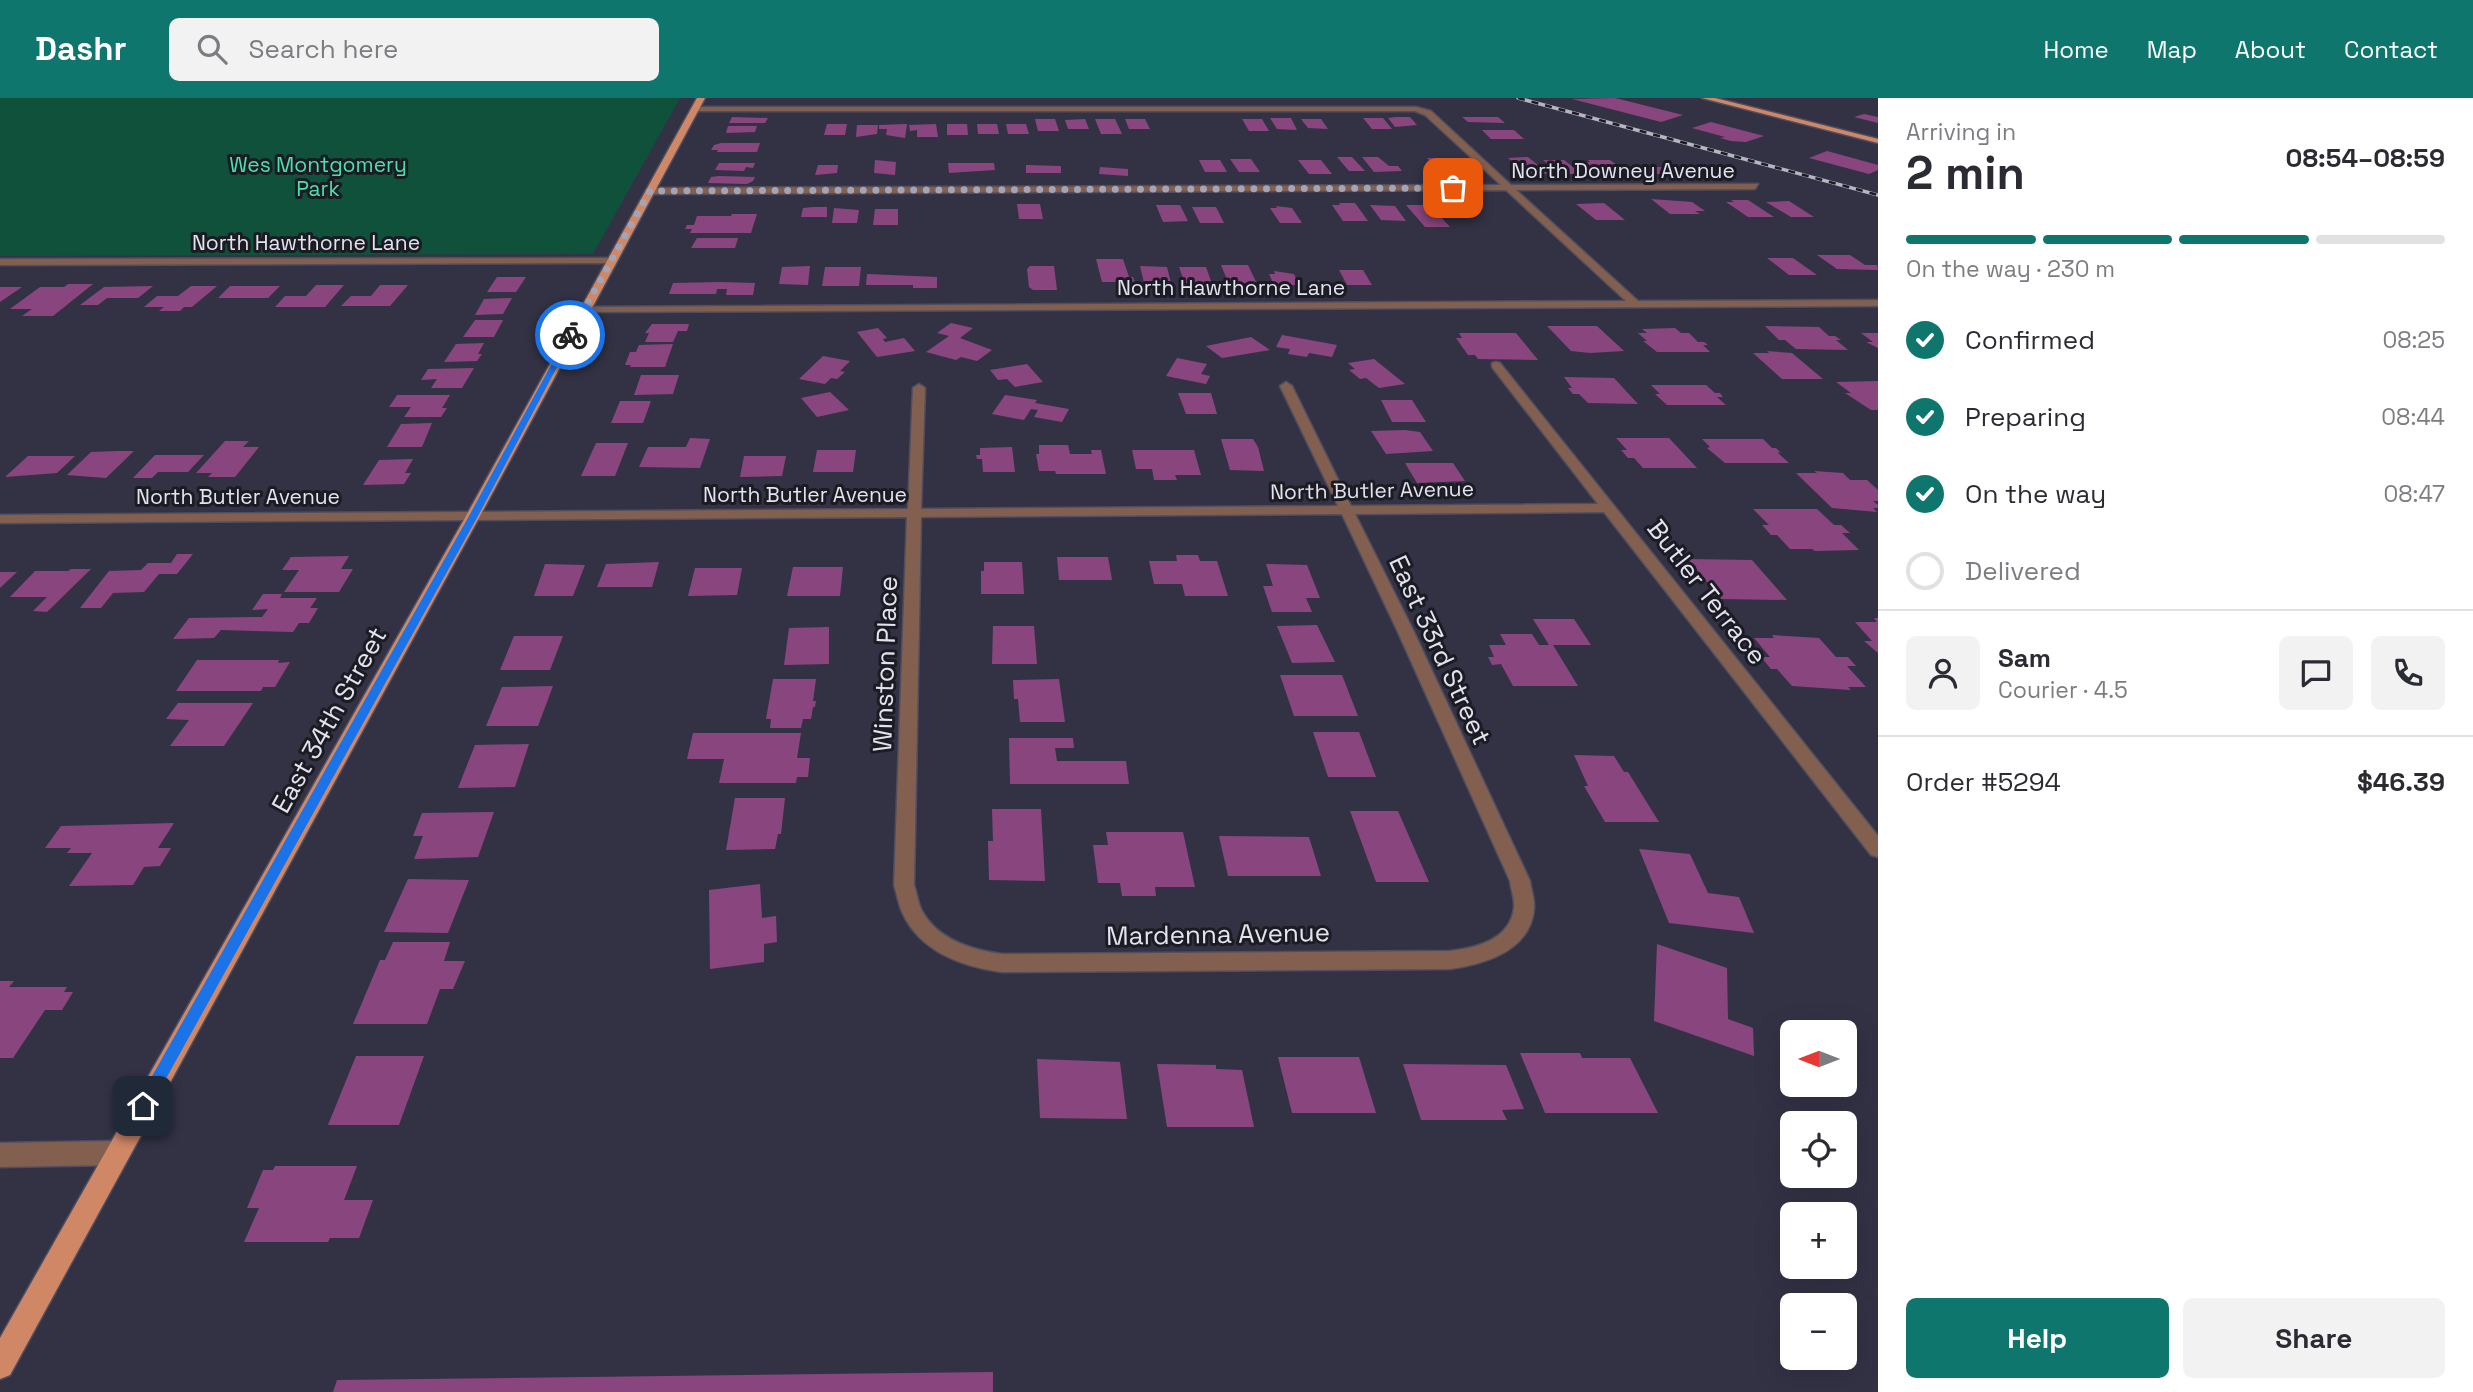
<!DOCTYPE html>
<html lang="en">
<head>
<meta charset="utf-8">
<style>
  :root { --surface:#fff; --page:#f2f2f3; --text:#2b2b33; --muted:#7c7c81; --line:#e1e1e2; --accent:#0f766e }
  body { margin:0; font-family:"Space Grotesk",sans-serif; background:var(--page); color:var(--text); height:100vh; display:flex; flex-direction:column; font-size:26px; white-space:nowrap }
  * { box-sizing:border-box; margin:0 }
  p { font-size:23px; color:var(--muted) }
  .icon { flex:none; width:38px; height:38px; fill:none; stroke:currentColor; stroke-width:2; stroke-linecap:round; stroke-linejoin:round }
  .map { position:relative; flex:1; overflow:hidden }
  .drawer { display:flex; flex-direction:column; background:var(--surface); width:595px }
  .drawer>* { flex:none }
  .needle { width:46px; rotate:270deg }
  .fabs { position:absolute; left:1780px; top:922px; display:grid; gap:14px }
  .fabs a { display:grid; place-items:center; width:77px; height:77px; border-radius:10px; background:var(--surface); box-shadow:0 7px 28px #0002; font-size:35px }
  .pin { position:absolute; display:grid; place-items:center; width:60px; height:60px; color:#fff; margin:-30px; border-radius:14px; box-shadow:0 4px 10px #0006 }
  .courier { position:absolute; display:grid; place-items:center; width:70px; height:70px; margin:-35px; border:5px solid #1a73e8; border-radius:50%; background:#fff; color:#222; box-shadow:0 2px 9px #0007 }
  .summary em { font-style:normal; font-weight:700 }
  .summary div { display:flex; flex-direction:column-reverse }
  .summary { display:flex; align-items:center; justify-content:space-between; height:119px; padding:0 28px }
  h1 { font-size:46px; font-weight:700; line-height:52px }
  .bar { display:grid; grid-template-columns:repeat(4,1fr); gap:10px 7px; align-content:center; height:84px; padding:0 28px }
  .bar i { height:9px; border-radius:5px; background:var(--line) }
  .bar .current { background:var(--accent) }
  .bar p { grid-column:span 4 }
  .line { display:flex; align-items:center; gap:18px; padding:0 28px; border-top:2px solid var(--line) }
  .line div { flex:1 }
  .round { display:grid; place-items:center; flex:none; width:74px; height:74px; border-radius:10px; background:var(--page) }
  ol { padding:0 28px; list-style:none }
  li { display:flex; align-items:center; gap:21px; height:77px }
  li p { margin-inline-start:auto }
  li .icon { padding:7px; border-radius:50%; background:var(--accent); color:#fff; stroke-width:4 }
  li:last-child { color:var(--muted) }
  li i { width:38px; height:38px; border:4px solid var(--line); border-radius:50% }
  .button { display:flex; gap:14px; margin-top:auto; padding:14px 28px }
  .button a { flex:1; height:80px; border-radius:10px; background:var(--accent); color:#fff; font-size:28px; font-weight:700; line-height:80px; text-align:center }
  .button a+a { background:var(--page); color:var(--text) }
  header { display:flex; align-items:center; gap:42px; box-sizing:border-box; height:98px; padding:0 35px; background:var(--accent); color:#fff }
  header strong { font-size:33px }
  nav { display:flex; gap:38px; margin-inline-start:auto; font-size:24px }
  .search { width:490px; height:63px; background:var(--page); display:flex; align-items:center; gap:18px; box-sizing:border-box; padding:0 24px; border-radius:10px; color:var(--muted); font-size:26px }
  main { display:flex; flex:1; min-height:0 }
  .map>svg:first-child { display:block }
  .green { fill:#10513b }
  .building { fill:#89467e }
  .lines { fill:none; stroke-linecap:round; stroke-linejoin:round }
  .minor-casing { stroke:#4f4e60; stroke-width:3 }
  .major-casing { stroke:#4f4e60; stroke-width:3 }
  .minor { fill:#835f4f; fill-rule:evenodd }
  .major { fill:#cf8766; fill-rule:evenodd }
  .rail-casing { stroke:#b6b5c3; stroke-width:3.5 }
  .rail { stroke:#1b1b23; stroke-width:2.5; stroke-dasharray:7; stroke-linecap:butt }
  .route { fill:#1a73e8 }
  .done { stroke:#a5a4b4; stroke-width:7; stroke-dasharray:0 12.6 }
  .labels { text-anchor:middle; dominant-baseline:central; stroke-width:6; stroke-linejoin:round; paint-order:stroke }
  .far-park-label { font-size:21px; fill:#4ce1ab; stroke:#1b1b23 }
  .far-street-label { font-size:21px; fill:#e3e2ef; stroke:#1b1b23 }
  .street-label { font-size:26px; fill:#e3e2ef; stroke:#1b1b23 }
</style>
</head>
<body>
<header>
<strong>Dashr</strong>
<div class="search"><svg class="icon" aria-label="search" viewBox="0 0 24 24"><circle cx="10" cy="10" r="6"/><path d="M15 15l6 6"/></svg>Search here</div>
<nav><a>Home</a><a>Map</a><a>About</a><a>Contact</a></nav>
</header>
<main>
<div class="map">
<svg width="1878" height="1294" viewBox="0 0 1878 1294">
  <rect width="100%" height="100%" fill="#333245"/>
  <path class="green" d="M0,0H680L593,156L0,158Z"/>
  <path class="building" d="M1615,0L1683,17L1661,24L1572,1Z
    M1864,16L1878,19V25L1854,19Z
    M732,19L768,20L765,25H729Z
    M1396,19H1410L1417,27L1395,29L1388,20Z
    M1462,19H1498L1505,25L1468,24Z
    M1270,20H1291L1297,32L1277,31Z
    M1363,20H1383L1392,31H1372Z
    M1035,21H1055L1059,33H1038Z
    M1085,21L1089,31H1068L1065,22Z
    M1095,21H1115L1122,36H1101Z
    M1125,21H1145L1150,31H1129Z
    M1242,21H1262L1269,33H1249Z
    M1301,21H1321L1328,31L1308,30Z
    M1711,24L1764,38L1746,44L1731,43L1720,40L1725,39L1692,30Z
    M827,26H847L845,37H824Z
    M907,26L905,40L886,37L887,31H879V27Z
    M936,26L938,39H917V32L910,33L909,27Z
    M947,26H967L968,37H947Z
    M977,26H997L999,36H978Z
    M1006,26H1026L1029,36H1008Z
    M857,27H878L877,36L856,39Z
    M728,28H757L755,34L726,35Z
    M1482,32H1514L1524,41H1491Z
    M721,45H760L757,54H717L718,52H711L714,47Z
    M1827,53L1878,67V72L1869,76L1809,60Z
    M1337,59H1352L1365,73H1349Z
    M1362,59H1378L1389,68H1398L1402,73L1374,74Z
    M1528,59L1549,76H1527L1508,60Z
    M1427,60H1450L1466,76H1442Z
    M1230,61H1251L1260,74H1239Z
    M875,62L896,64L895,77L874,75Z
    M1199,62H1220L1227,74H1205Z
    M1298,62H1321L1332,76H1309Z
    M1543,62H1564L1582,76H1560Z
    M1588,62H1610L1628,75H1606L1600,71H1589L1581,64H1590Z
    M719,65H755L753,70L746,69L744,73L715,72Z
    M948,65H994L995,72L949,75Z
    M818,67H838L837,75L815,77Z
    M1026,67L1061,68V75H1026Z
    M1100,69L1128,71V78L1099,76Z
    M1631,69H1672L1683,76H1641Z
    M719,78L755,79L753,83L747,86L708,85L711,79Z
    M1651,101L1692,104L1705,113H1695L1700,116H1670Z
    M1731,102H1748L1774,119H1748L1726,104H1734Z
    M1789,103L1814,119H1791L1766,104Z
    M1438,104H1462L1474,117H1450Z
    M1339,105H1355L1368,123H1343L1332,107H1340Z
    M1604,105L1625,122H1596L1576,106Z
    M1017,106H1040L1043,121H1019Z
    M1156,107H1180L1188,123L1163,124Z
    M1370,107L1395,108L1406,123L1381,122Z
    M1406,107H1430L1450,129H1425Z
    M1276,108L1292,110L1302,125H1280L1270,110H1277Z
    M813,109H827V119H801L803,110Z
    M1192,109H1216L1224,125H1200Z
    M834,110L859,112L857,125H832Z
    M875,111H898V127H873Z
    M732,116H757L751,135H690L692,131H685L687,127H694L697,118H731Z
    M697,140H738L735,150H691Z
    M1817,157H1850L1865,167H1877L1878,172L1837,171Z
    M1767,160H1793L1817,177H1789Z
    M1096,161H1123L1129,179H1133L1137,189H1118L1116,184H1102Z
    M1221,167H1248L1257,186L1228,184Z
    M810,168L808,187L779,186L782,169Z
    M1030,168H1054L1057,192H1033L1029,189L1027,171Z
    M1140,168L1167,169L1171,185H1144Z
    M825,169H861L859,188H822Z
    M1179,169H1206L1212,186H1185Z
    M1339,172H1363L1372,187H1347Z
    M1274,173L1294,176L1299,187H1274L1269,176H1275Z
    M867,176L937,179V190H913V187H866Z
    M497,179H526L516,194H487Z
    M720,184L755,185L753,197H726L727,191H717L716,196H669L673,185Z
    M68,186H93L53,218H22L32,211H10L40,189H64Z
    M316,187H344L325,209H275L285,198H306Z
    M380,187H408L390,208H341L351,198H371Z
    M153,188L138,200H107L98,207H80L104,189Z
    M191,188H217L192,209H184L180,213H159L164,209H144L157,198H178Z
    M230,188H280L268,200H218Z
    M0,189H22L0,204Z
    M512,200L503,216L475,217L484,201Z
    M475,222H503L494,239H463Z
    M951,225L973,230L960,240L992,252L977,263L961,259L956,262L926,254L949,238L937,235Z
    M652,226H689L687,233H678L673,244H645L649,235H645Z
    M1547,228H1597L1624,253L1590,255L1571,253Z
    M1765,228L1819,229L1829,238H1835L1841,242H1836L1848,252L1796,251L1785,242H1779Z
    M878,230L887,240L883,241L885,244L904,240L915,253L877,259L857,234Z
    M1675,230L1681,235H1689L1698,244H1704L1708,247H1703L1710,254H1657L1643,243H1647L1638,235H1647L1642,231Z
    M1459,235H1516L1538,262L1478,261L1475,257H1468L1456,240H1462Z
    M1861,235H1878V250L1866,244H1873Z
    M1282,237L1337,247L1332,259L1309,255L1307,259L1288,256L1290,251L1276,249Z
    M1251,239L1270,252L1222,260L1206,248Z
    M484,245L478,256H482L477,263L444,264L456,246Z
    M673,246L665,269H630L631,267H625L630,254H636L639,247Z
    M1767,253L1792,255L1823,281H1782L1753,255H1769Z
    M823,258L850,263L840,273L845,274L837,281L831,280L825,286L799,281Z
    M1177,260L1207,266L1201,276L1210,278L1206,286L1166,278Z
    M1374,261L1405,286L1379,290L1366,280L1360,281L1349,272L1355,271L1348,265Z
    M1027,266L1043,284L1015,289L1007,281L998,282L990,272Z
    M474,270L462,290H431L437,281L421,282L428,271Z
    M641,277H679L673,296L634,297Z
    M1564,279L1614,280L1638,306L1588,305L1579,296H1573L1568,290H1572Z
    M1878,283V312H1871L1845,295H1851L1836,284Z
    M1651,287H1706L1715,295H1720L1723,299H1717L1726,307H1667L1655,296H1660Z
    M830,294L849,312L817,319L801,300Z
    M1178,295H1211L1217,316H1186Z
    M397,297H450L442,310H447L441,319H404L411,309H389Z
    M1005,297L1037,302L1035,305L1069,311L1062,324L1034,319L1038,312L1031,311L1024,322L992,316Z
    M1381,302H1412L1426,324H1392Z
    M620,303H651L643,325H611Z
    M432,325L422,349H387L401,326Z
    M1405,332L1420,334L1433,353L1386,356L1371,333Z
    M690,340L710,341L700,370L639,369L648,349H686Z
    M1616,340H1669L1697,370H1643L1634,360H1628L1621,352H1627Z
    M1221,341H1253L1258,349L1264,373L1230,372Z
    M1702,341H1763L1772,350H1776L1781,355L1777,354L1789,365H1725L1707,350L1710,349Z
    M225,343H249L243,349H259L235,379H208L212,375H196Z
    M596,345H628L615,378H581Z
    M1039,347H1068L1070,356H1092L1091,352H1101L1106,376H1056L1055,373H1039L1036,356H1039Z
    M1012,349L1015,374H983L982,361H977L976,357H980V350Z
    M817,352H856L853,374H813Z
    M1132,352H1194L1201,377H1175L1177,382H1154L1152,371H1136Z
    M117,353H134L106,380L67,377L91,354Z
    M155,357H204L188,374H158L152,380H133Z
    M28,358H75L57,375L5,379Z
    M744,358H786L782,378L740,379Z
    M413,361L405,375H411L404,386L363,387L379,362Z
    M1405,365H1453L1465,383L1417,385Z
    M1814,373L1843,375L1850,382H1867L1878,392V403H1873L1878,407V410H1873L1877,414L1832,410L1796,375H1817Z
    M1753,411H1817L1834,427H1841L1850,435H1842L1859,452L1815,453L1812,451H1790L1777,437H1771L1762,427H1769Z
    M177,456H193L177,476H159L144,494L113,495L101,510H80L109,473L141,472L148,465H171Z
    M1176,457H1198L1200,463H1217L1228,498H1185L1182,486H1154L1149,463H1177Z
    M349,458L341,471H353L339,494H284L299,472H282L291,459Z
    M1057,459H1108L1112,482H1059Z
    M1688,461L1752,462L1787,502L1721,501Z
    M659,464L652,489H597L606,466Z
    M984,464H1022L1024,496H981V473H984Z
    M545,466L585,467L573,498H534Z
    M1266,466L1307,467L1320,500H1306L1312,514H1272L1263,488H1273Z
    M793,469H843L840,498H787Z
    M695,470H742L737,497L688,498Z
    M71,471H91L47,514L33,513L47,499H10L35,473H68Z
    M0,474H17L0,490Z
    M263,496H282L280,500H317L310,510H318L309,525H299L293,534L221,532L214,540L173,541L189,520L262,519L268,511L252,512Z
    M1874,520H1878V555L1864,543H1872L1855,524H1877Z
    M1533,521H1574L1591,547H1553L1578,588H1513L1501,566L1492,567L1488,559H1494L1489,547H1506L1500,536H1532L1539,547H1549Z
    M1317,527L1335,564L1292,565L1277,528Z
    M993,528H1034L1037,566H992Z
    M829,529V566L784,567L789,530Z
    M1772,537L1819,540L1836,559H1848L1856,568H1847L1866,589H1848L1851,592L1792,588L1777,571H1771L1761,559H1770L1754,540H1774Z
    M514,538H563L550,572H500Z
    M197,562H279L278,565L290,564L275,589H263L261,593H176Z
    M1280,577H1342L1358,618H1294Z
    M773,581H816L813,603H816L815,609H813L811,621H803L801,630H770L771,621H766Z
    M1059,581L1065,624H1020L1018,601H1014L1013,582Z
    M553,588L538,628H486L502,589Z
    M178,605H253L224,648H170L189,622L166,621Z
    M1313,634H1359L1376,679H1328Z
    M693,635H801L797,660H810L808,679H797L796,685H719L724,661H687Z
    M1009,640H1073L1074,650H1055L1057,663H1126L1129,686H1010Z
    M529,646L515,689L458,690L475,647Z
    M1574,657L1614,658L1624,674H1628L1659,724H1605L1584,688H1588Z
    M735,700H785L781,736H778L775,751L726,752Z
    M992,711H1041L1045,783L989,782L988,743H993Z
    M1350,713H1398L1429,784H1376Z
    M494,714L478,759L414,761L423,738H413L422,715Z
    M174,725L158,750H171L160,768L144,769L133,787L69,788L92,755H67L71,750H45L61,728Z
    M1106,734H1183L1195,789H1155L1156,798H1122L1120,785H1098L1093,747H1108Z
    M1219,738L1309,739L1321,778H1228Z
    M1639,751L1690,756L1708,795L1739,799L1754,835L1669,825Z
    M408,781L469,782L448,835L384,834Z
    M760,786L762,820L776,818L777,844L764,846V864L710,871L709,792Z
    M393,844H450L444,863H465L453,891H440L427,926H353L380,862H385Z
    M1657,846L1727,870L1728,921L1753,930L1754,958L1654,923Z
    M0,883H14L9,889H67L64,894H73L62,912H45L13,960H0Z
    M1520,955H1580L1582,960H1630L1658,1015H1545Z
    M356,958H424L399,1027H328Z
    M1278,959H1359L1376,1015H1292Z
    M1037,961L1120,964L1127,1021L1040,1020Z
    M1157,966L1216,967V971L1242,972L1254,1029H1167Z
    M1403,966L1506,967L1524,1011L1502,1012L1507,1022H1421Z
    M275,1068H357L344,1102H373L359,1140H330L328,1144H244L259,1110H247L263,1072H273Z
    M993,1274V1294H333L337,1282Z"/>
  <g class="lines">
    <g class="minor-casing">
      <path id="minor" d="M695,9H1416L1431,13L1511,87L1758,86L1755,91L1516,92L1638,203L1878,202V208L580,214L579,212L584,209L1626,203L1506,92L650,96L646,93L650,90L1501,87L1425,17L1415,13H692Z
        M616,160L618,162L613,165L0,167V161Z
        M1496,264L1500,265L1878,738V759L1871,757L1604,414L1355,416L1413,532L1530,783C1531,792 1535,801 1534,811C1530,853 1485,866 1450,871L1002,874C962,869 919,853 902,814C898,805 897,796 894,787L907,419L0,425V417L908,411L913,290L919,286L925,290L921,411L1338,408L1280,288L1286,284L1292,288L1351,408L1598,406L1492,269V265ZM1342,416L1397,532L1510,783C1511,792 1515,801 1514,810C1510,842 1476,850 1450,853L1002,856C972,852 938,842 922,813C918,805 917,796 914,787L921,419Z
        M116,1043L125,1047L128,1055L125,1063L116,1067L0,1069V1045Z"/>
    </g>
    <g class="major-casing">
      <path id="major" d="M697,0H705L480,418L10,1277L0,1281V1240L466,418Z
        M1702,0H1715L1878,41V45Z"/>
    </g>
    <use href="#minor" class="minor"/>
    <use href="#major" class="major"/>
    <g class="rail-casing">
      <path id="rail" d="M1518,0L1878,97"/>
    </g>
    <use href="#rail" class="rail"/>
  </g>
  <path class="route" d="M568,236L574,237L478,418L148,1013H138L135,1008L138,1003L469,418Z"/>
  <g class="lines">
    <path class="done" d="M570,237L650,93L1453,90"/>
  </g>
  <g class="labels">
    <g class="far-park-label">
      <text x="318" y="66">Wes Montgomery<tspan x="318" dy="24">Park</tspan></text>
    </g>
    <g class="far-street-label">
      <text x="1623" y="72">North Downey Avenue</text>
      <text x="306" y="144">North Hawthorne Lane</text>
      <text x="1231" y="189">North Hawthorne Lane</text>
      <text transform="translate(1372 392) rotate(-1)">North Butler Avenue</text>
      <text x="805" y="396">North Butler Avenue</text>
      <text x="238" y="398">North Butler Avenue</text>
    </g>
    <g class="street-label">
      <text transform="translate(1707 494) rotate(52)">Butler Terrace</text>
      <text transform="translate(1440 552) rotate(65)">East 33rd Street</text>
      <text transform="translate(885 566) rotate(-88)">Winston Place</text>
      <text transform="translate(329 622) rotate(-61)">East 34th Street</text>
      <text transform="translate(1218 836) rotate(-1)">Mardenna Avenue</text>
    </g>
  </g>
</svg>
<div class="fabs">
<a><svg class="needle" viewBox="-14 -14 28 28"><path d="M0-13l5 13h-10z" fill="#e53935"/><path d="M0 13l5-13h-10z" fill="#7c7c81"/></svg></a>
<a><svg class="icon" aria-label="locate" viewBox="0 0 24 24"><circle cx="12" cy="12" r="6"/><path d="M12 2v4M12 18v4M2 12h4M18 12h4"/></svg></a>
<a>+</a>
<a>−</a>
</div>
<div class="pin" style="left:1453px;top:90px;background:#ea580c"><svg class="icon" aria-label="bag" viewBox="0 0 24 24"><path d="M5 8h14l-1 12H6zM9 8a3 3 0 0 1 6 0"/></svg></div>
<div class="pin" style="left:143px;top:1008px;background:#1f2937"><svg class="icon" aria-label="home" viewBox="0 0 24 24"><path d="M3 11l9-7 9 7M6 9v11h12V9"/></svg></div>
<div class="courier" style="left:570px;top:237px"><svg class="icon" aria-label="bike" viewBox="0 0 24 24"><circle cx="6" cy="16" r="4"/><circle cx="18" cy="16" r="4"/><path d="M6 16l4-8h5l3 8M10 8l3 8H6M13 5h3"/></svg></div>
</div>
<section class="drawer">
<div class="summary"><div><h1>2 min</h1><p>Arriving in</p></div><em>08:54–08:59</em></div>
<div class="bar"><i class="current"></i><i class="current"></i><i class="current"></i><i></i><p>On the way · 230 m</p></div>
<ol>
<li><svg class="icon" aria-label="check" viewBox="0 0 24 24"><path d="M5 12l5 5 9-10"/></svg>Confirmed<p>08:25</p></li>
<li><svg class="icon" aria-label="check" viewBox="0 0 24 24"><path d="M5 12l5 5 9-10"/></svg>Preparing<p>08:44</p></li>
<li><svg class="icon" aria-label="check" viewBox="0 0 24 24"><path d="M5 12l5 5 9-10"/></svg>On the way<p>08:47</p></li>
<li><i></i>Delivered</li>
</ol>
<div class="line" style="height:126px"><a class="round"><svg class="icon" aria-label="person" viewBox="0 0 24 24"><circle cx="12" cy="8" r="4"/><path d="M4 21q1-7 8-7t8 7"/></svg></a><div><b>Sam</b><p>Courier · 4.5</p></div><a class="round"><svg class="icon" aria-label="chat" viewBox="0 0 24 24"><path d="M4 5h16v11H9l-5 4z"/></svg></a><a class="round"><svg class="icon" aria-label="phone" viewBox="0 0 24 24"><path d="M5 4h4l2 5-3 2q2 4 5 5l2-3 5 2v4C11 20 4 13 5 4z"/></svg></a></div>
<div class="line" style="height:91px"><div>Order #5294</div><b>$46.39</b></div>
<div class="button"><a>Help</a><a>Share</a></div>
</section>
</main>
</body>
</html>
